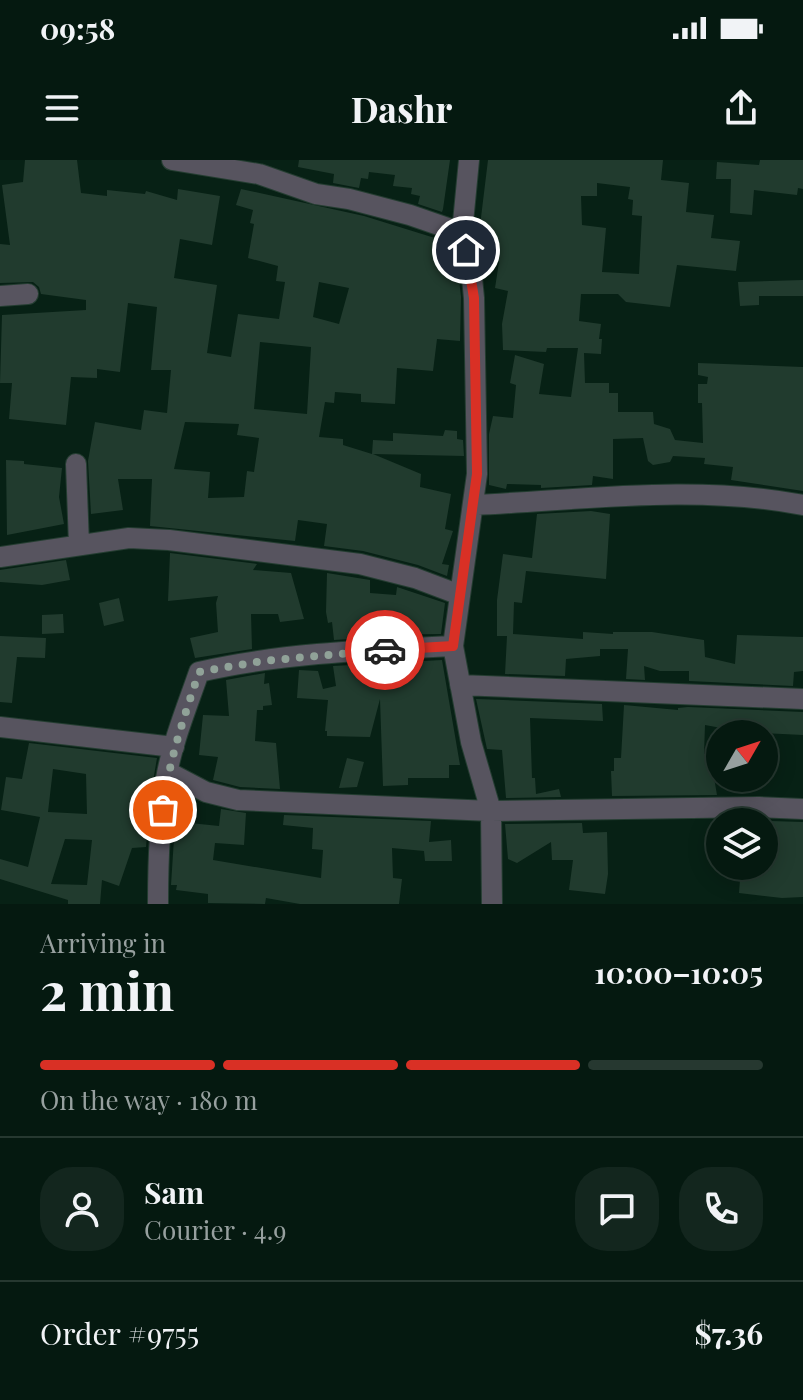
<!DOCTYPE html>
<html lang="en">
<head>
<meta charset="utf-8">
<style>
  :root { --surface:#051910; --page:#13261e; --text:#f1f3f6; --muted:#97a09f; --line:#263830; --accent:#d93025 }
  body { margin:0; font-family:"Playfair Display",serif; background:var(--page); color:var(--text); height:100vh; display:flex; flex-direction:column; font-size:30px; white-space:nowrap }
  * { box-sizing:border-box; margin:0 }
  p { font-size:26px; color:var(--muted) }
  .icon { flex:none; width:44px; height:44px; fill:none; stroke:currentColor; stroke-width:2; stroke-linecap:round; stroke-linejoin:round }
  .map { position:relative; height:744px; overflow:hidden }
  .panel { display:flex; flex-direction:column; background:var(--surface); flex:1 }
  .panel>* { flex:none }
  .needle { width:52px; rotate:51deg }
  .tools { position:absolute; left:706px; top:560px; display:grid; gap:16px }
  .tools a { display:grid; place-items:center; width:72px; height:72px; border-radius:50%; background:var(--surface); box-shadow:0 4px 20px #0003,0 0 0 2px var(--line); font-size:40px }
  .pin { position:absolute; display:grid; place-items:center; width:68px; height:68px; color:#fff; margin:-34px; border:4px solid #fff; border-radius:50%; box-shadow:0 2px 8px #0007 }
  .courier { position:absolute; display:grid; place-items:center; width:80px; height:80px; margin:-40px; border:6px solid #d93025; border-radius:50%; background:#fff; color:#222; box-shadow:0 2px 10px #0007 }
  .summary em { font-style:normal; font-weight:700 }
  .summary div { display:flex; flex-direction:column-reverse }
  .summary { display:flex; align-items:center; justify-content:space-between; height:136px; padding:0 40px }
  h1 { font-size:52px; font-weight:700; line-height:60px }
  .bar { display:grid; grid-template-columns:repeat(4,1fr); gap:12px 8px; align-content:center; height:96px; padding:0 40px }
  .bar i { height:10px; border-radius:6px; background:var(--line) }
  .bar .current { background:var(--accent) }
  .bar p { grid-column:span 4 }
  .line { display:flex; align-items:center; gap:20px; padding:0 40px; border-top:2px solid var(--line) }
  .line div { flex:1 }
  .round { display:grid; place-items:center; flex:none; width:84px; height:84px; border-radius:32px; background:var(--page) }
  .status { display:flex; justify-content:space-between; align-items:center; height:56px; padding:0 40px; background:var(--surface); direction:ltr }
  .status svg { height:22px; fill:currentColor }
  header { display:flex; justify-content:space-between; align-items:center; height:104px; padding:0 40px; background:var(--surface); font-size:36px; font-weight:700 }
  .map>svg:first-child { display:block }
  .building { fill:#213b2e; fill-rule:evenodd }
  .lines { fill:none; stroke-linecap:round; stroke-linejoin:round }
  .minor-casing { stroke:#243d31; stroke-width:22 }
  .minor { stroke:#57545f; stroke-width:20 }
  .done { stroke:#90a298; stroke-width:8; stroke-dasharray:0 14.4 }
  .route { stroke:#d93025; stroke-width:10 }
</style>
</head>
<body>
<div class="status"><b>09:58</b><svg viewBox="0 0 49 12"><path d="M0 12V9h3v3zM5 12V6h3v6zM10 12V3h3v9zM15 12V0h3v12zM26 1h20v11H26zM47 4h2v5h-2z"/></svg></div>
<header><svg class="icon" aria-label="menu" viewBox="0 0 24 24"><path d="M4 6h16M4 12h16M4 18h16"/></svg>Dashr<svg class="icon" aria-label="share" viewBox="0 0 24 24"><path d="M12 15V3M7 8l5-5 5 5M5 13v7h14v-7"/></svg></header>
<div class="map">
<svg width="803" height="744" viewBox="0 0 803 744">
  <rect width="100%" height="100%" fill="#072115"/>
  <path class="building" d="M25,0H77L81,33L107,36V30L145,34L146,31L177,40L178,29L220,36L212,85L180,79L174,118L217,125L207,193L231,197L238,154L279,159L285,122L276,121L278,106L248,98L254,64L250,63L253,50L236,45L241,29L364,56L451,83L458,110L461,137L460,181L437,179L433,211L397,208L395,244L361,242V234L335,232L334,243L325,242L319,277L343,279V285L372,294L373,280L393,281V273L443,276L445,270L457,271V279L463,280L464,296L373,294L421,314L420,327L451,334L445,369L453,371L442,404L449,405L447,416L418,405L363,391L324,386L327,364L298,360L295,381L150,366L152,319H118L123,350L91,354L88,301L95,262L141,270L144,250L167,253L171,210H151L157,147L128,143L120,212L97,209V218L71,217L66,265L9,259L12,223H0L2,155L86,150V140L41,134L39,127L33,122L0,123V84L10,85L2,25L23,22ZM319,122L349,128L339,164L313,157ZM260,182L311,187L307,254L254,249ZM185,262L239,264L237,275L259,278L254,312L247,311L244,337L208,338L210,312L174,309Z
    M299,0H450L443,49L442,52L418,44L420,36L411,34L412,28L393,26L395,15L369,12L368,19L361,18L359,28L333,23L334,14L298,7Z
    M488,0H663L661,20L689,23L686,52L714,55L711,78L740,81L736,111L677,105L670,147L626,142L618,134H581L579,161L601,164L599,179H602L601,194L584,193L585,223H609V233H618V252H653L654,264L670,269L675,280L703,283L702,243H698V224H707L708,217L698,215V203L803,207V331L731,320L733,307L704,304L705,298L673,296L670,302L653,305L648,301L643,278L613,279V319L593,316L592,325L541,328V325L507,324L506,329L489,325V274L493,256L513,258L516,225L510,223L515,195L544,204L539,234L571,237L578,188H547L546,192L503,190L502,164L508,131L495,128L499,102L483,101L478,82ZM597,23L630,27L628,39L633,40L632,55L642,56L639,114L602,112L606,68L582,65L581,36H597Z
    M760,0H803V29L798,28L797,35L754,30L752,55L730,53L731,19H716L717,2L759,5Z
    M803,120V136H759V145L740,146L738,122Z
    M6,300L24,301V304L62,308L59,337L64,364L7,375Z
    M591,351L610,354L606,419L526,411L522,443L514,442L513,474L583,479V472L613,474V472H652L704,480L705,497L735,504L737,475L803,477V511L794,512L793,526L689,521V511H660L644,506L645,520L626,519L628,489H600V496L566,499L565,516L505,514L507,476H497V440L503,394L532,398L537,354Z
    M170,393L257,404L253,410L291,413L304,459L280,462L278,454H251L252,489L195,498L190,478L218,472L216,443L218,436L168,441Z
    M66,400L70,420L42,425L0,422V410Z
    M327,413L370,420V433L396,435L397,427L445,443L441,474L365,475V478L334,480L332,462L328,463L326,452Z
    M119,438L124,461L104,466L99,443Z
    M63,454L64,473L42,474V455Z
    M0,476L46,478L45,498L17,497L12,543L0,542Z
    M442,500L460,605H449V618H408V625L383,626L380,539L370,577L327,576V571H325L328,540L297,538L299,510L318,511L323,529L336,526L333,506Z
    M265,513L264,524L269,523L272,545L263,546V550H257L255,581L276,583L280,629L240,627L213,620L218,597L199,595L203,555L229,556L226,520Z
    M476,539L602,544L603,561L530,558L532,618H535L536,634L559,629L561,637L506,638L502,590L487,589Z
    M624,545L678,550V548L688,547L803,552V575L743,572L705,565L704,594H710L717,635L612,636L611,611H614V598H621Z
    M29,583L157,598L151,633L146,687L132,688L119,726L102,720L100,744H68V740L0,719V699L28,707L40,657L1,650L6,617L22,619ZM53,609L86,614L87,654L48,652ZM65,679L92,680L87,725L51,724Z
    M347,598L364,602L357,627L339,628Z
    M177,632L194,640L190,663L219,666L221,649L246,653L244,685L215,683L213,700L321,718L323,690L312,689L313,668L283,665L284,655L431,661L429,682L451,680L452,701H425L424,691L392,688L393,718L402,719L399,744H300L266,738L265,744L208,743V734L176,730L177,725H171Z
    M742,660L803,662V737L782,738L739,733L741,706H764V662Z
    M582,663L583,673L607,672L608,714L605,734L569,730L573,700H552L551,682L517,703L508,699L505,664Z"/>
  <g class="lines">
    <g class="minor-casing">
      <path id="minor" d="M172,0L259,14L316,34L349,39L410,55L462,73
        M469,0L462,73L471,108L474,138L477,314L453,486L471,582L491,651L492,744
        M0,136L28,134
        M76,304L79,385
        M474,345C583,340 695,324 803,345
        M0,397L129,378L169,380L360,404L415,418L460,435
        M460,525L803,539
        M0,567L174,587
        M168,612L206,632L238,640L491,651L759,647L803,649
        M158,744C158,703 159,660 166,619C172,583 187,547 199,512C282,493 368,490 453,486"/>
    </g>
    <use href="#minor" class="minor"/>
  </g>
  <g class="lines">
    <path class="done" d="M163,650C168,602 184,558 199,512L262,501L385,490"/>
    <path class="route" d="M385,490L453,486L477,314L474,138L466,90"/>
  </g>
</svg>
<div class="tools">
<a><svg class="needle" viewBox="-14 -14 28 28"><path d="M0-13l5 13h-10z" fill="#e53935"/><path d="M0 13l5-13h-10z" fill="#97a09f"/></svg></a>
<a><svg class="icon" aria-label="layers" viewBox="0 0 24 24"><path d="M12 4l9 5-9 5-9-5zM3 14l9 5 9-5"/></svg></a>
</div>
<div class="pin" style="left:163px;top:650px;background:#ea580c"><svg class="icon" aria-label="bag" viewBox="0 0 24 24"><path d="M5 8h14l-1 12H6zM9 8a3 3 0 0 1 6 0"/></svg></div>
<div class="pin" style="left:466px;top:90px;background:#1f2937"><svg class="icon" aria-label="home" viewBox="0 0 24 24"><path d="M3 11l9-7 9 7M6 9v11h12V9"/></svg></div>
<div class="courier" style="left:385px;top:490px"><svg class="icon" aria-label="car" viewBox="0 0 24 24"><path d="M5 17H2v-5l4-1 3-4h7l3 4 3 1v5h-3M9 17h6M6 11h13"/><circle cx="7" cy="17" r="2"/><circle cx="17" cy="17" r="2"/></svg></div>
</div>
<section class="panel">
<div class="summary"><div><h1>2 min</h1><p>Arriving in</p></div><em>10:00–10:05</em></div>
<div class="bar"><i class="current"></i><i class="current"></i><i class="current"></i><i></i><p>On the way · 180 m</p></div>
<div class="line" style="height:144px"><a class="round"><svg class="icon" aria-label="person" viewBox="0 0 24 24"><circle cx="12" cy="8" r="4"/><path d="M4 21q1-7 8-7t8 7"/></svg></a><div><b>Sam</b><p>Courier · 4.9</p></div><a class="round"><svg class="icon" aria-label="chat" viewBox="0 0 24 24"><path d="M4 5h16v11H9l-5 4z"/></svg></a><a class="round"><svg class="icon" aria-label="phone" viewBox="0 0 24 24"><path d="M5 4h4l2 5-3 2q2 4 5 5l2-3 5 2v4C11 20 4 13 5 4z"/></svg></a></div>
<div class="line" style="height:104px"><div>Order #9755</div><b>$7.36</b></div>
</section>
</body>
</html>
